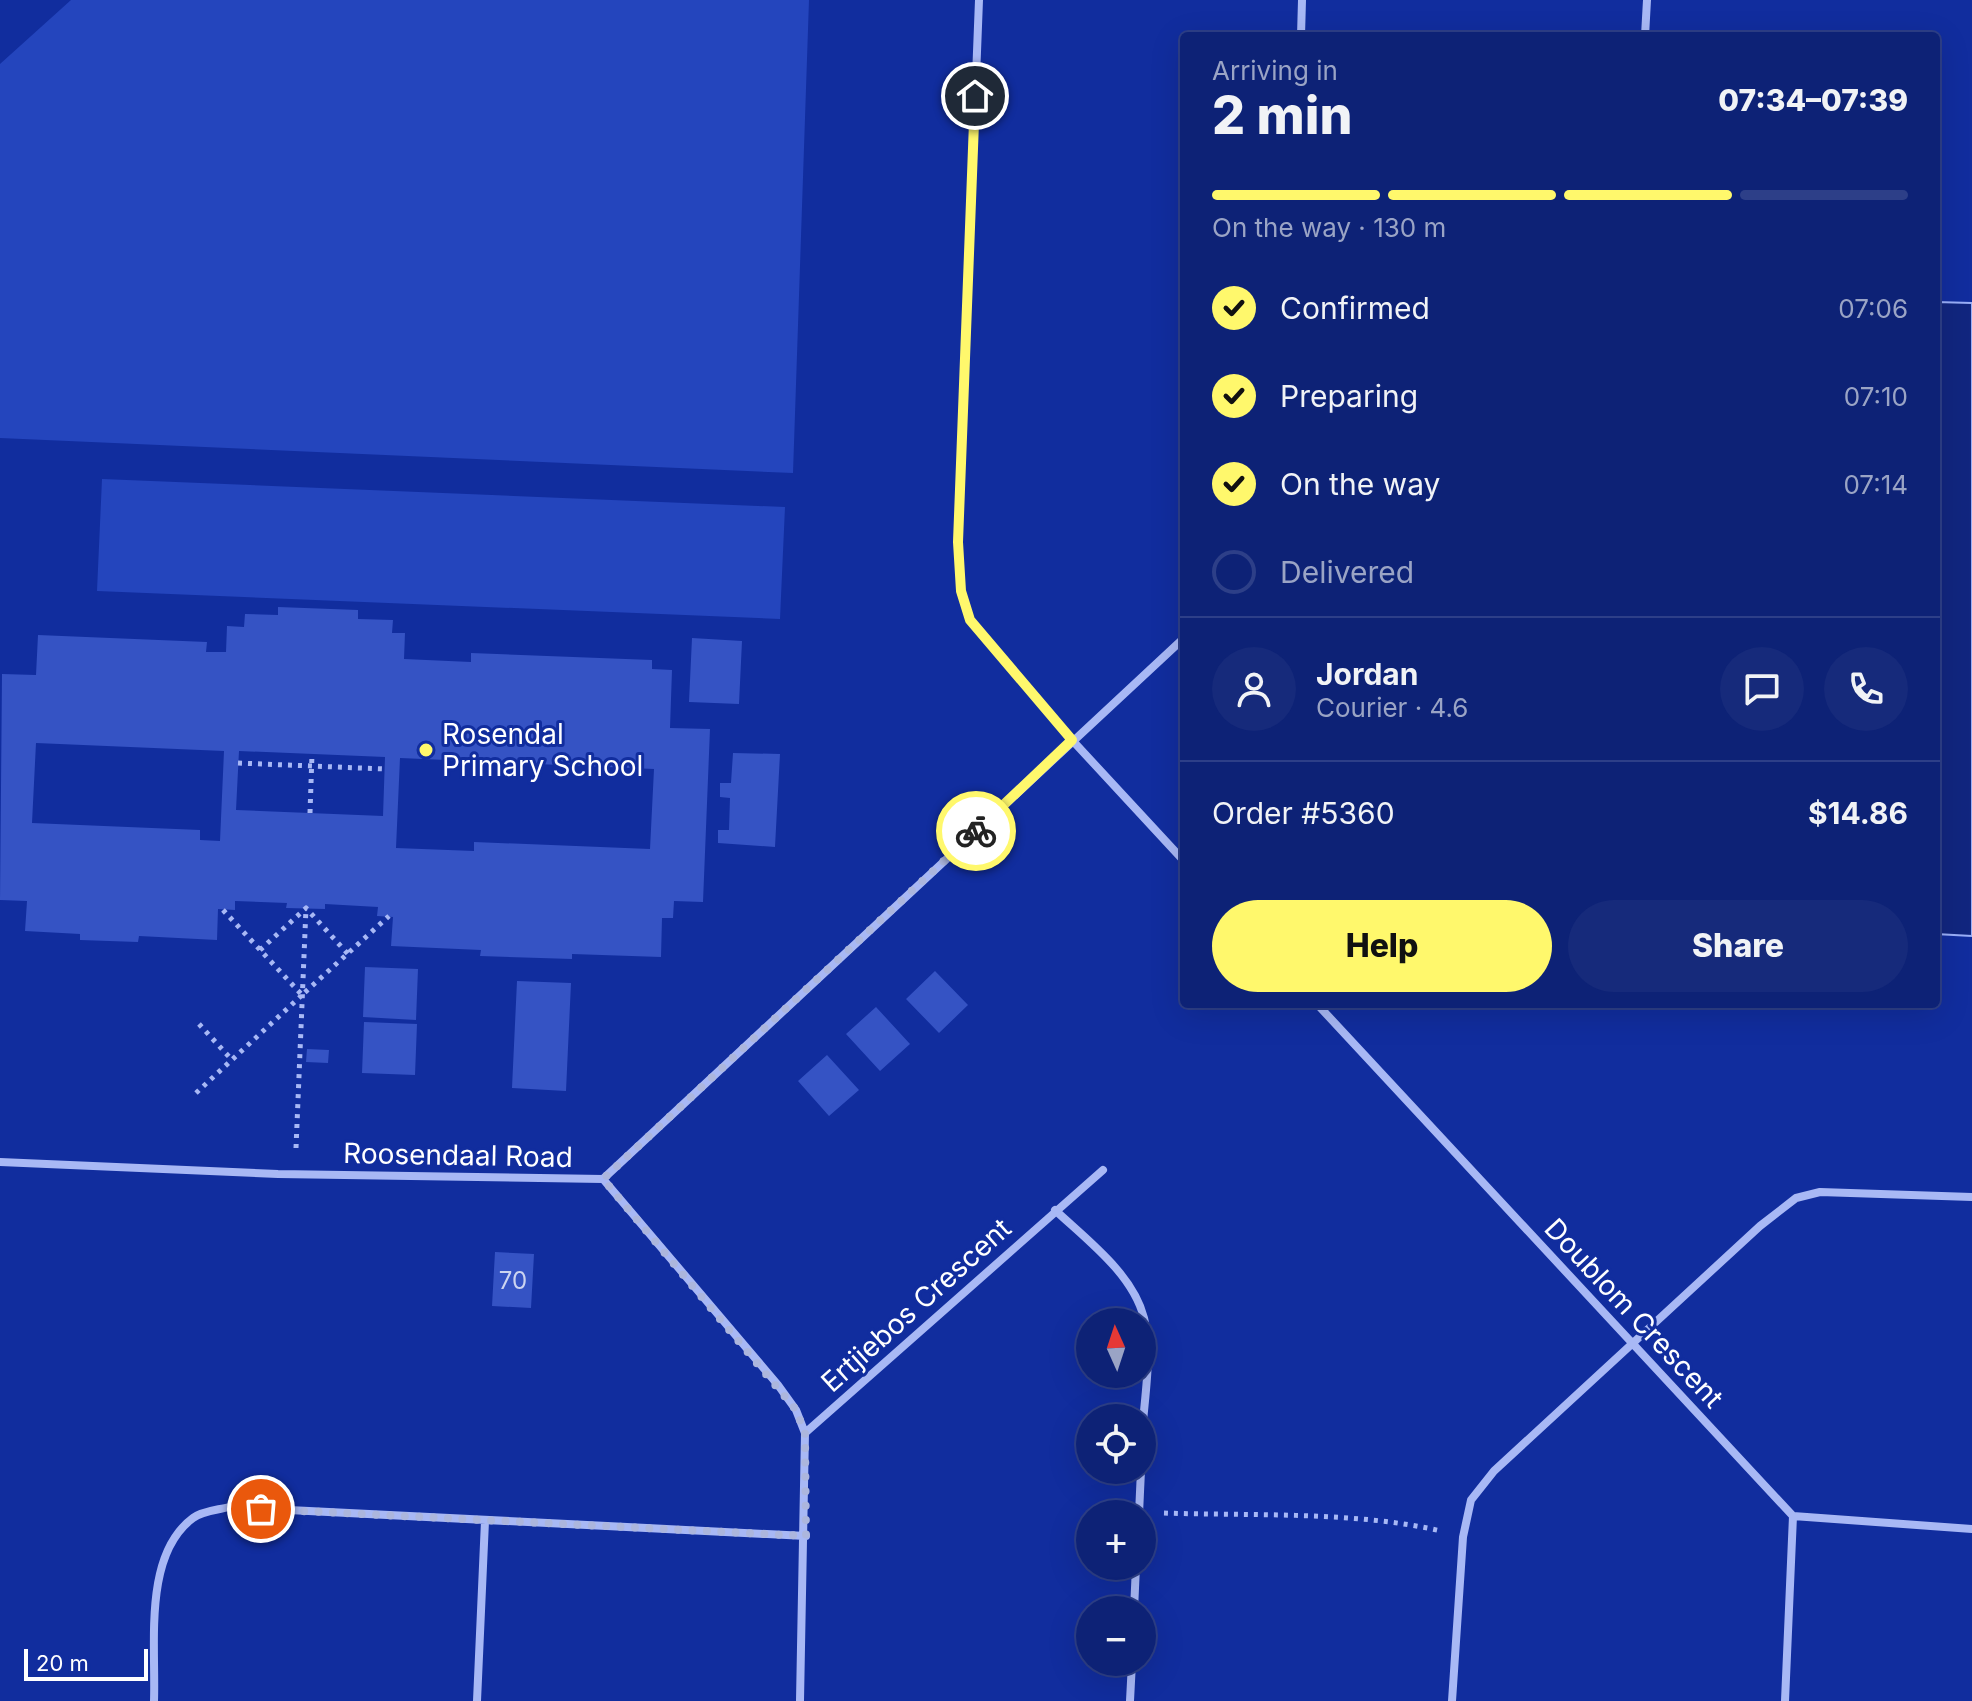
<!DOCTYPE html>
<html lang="en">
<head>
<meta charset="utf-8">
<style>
  :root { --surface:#0d2276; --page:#162a7b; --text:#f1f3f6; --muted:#9aa4c5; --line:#2d3f88; --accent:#fff86c }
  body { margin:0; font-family:Inter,sans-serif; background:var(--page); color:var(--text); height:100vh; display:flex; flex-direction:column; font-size:30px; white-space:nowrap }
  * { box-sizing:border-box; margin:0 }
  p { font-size:26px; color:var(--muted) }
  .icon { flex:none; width:44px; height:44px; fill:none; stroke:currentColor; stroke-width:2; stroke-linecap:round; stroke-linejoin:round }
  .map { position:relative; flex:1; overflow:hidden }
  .details { position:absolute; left:1180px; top:32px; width:760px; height:976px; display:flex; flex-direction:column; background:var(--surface); border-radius:8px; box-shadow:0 8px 32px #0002,0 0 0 2px var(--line) }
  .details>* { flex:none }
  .needle { width:52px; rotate:357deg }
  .fabs { position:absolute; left:1076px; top:1308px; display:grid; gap:16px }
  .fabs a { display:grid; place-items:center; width:80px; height:80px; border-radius:50%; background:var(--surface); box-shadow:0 8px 32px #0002,0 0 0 2px var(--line); font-size:40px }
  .scale { position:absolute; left:24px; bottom:20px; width:124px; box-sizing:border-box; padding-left:8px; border:4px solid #fff; border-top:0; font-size:22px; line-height:28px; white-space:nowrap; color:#fff; -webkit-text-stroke:6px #112d9e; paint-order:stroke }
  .pin { position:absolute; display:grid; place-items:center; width:68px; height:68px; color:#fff; margin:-34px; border:4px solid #fff; border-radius:50%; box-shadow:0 2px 8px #0007 }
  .courier { position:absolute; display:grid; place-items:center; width:80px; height:80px; margin:-40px; border:6px solid #fff86c; border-radius:50%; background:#fff; color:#222; box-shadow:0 2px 10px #0007 }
  .overview em { font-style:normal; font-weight:800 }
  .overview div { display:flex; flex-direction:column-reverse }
  .overview { display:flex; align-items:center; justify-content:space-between; height:136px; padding:0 32px }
  h1 { font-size:52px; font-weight:800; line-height:60px }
  .bar { display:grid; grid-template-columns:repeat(4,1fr); gap:12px 8px; align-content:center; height:96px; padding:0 32px }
  .bar i { height:10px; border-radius:6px; background:var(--line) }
  .bar .active { background:var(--accent) }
  .bar p { grid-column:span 4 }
  .line { display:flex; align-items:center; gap:20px; padding:0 32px; border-top:2px solid var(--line) }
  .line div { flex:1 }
  .round { display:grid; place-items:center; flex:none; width:84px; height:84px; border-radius:42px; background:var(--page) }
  ol { padding:0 32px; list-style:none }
  li { display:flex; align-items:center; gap:24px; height:88px }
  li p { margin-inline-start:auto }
  li .icon { padding:8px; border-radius:50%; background:var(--accent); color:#111; stroke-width:4 }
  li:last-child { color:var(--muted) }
  li i { width:44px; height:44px; border:4px solid var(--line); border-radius:50% }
  .action { display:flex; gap:16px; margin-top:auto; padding:16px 32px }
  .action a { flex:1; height:92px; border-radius:48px; background:var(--accent); color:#111; font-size:32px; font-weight:800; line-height:92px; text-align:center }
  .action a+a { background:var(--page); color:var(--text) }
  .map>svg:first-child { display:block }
  .green { fill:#2445bd }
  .water { fill:#11267f; stroke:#9aaff8; stroke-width:2 }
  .building { fill:#3553c4; fill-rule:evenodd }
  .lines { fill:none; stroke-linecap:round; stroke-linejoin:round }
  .path { stroke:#a8b8f5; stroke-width:5; stroke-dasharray:4 6; stroke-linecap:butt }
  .minor { stroke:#a8b8f5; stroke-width:8 }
  .done { stroke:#acb6dd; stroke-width:8; stroke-dasharray:0 14.4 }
  .route { stroke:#fff86c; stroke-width:10 }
  .poi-dot { fill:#fff86c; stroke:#112d9e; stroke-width:3 }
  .labels { text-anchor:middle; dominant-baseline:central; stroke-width:6; stroke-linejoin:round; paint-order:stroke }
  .number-label { font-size:24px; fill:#ccd4f0 }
  .poi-label { font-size:28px; fill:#fff; stroke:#112d9e; text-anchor:start }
  .street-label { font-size:28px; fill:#fff; stroke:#112d9e }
</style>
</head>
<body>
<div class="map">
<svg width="1972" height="1701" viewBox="0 0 1972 1701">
  <rect width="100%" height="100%" fill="#112d9e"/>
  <path class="green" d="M71,0H809L793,473L0,438V64Z
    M102,479L785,507L780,619L97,591Z"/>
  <path class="water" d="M1936,302L1972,303V936L1936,934Z"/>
  <path class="building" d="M278,607L358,610V619L393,620L392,633H405L404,659L471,662V653L652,660V669L672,670L670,728L710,729L703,902L674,901L673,918H662L661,957L572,954V959L480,956L481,950L391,946L393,917L377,916L378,907L325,904V909L286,908L287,903L235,901V910L218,909L217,940L139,936L138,942L80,940V934L25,931L27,901L0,900L2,674L36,675L38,635L207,642L206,652H226L227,626L244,627L245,614L278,615ZM36,743L224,751L220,841L200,840V830L32,823ZM239,751L385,757L383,816L236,810ZM400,758L654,769L650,849L474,842V851L396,848Z
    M692,638L742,641L739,704L689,702Z
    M733,753L780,754L775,847L718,843V830H729L730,798L720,797V783H731Z
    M365,967L418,969L416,1020L363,1017Z
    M935,971L968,1005L939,1033L906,999Z
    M517,981L571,983L566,1091L512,1088Z
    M876,1007L910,1044L880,1071L846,1034Z
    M364,1022L417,1024L415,1075L362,1073Z
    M307,1049L329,1050L328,1063L306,1062Z
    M827,1055L859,1090L829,1116L798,1081Z
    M495,1252L534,1254L531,1308L492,1306Z"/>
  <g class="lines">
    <path class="path" d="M238,763L385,769
      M310,813L312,754
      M223,910L302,995L389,916
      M260,950L306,908L348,954
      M199,1024L232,1060
      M196,1093L301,996
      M296,1148L306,908
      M1164,1513C1253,1516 1354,1511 1441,1531"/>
    <path class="minor" d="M979,0L958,542L961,591L970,620L1072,740L1184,861
      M1301,36L1302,0
      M1645,36L1647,0
      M1317,1004L1793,1516L1785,1701
      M0,1162L278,1174L603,1179L1184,638
      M603,1179L778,1385L796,1410L805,1433L800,1701
      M1055,1210C1087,1240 1133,1274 1144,1318C1153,1354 1144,1399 1142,1435
      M805,1433L1103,1170
      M1139,1514L1141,1470
      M1793,1516L1972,1529
      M1134,1610L1136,1566
      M154,1701C156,1644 143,1555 193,1518C202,1511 218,1510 229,1507L806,1536
      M477,1701L485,1521
      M1130,1701L1132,1662
      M1452,1701L1463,1537L1471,1500L1494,1471L1760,1226L1796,1198L1820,1192L1972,1197"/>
  </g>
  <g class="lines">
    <path class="done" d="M261,1509L806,1536L805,1433L796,1410L603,1179L976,831"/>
    <path class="route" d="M975,96L958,542L961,591L970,620L1072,740L976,831"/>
  </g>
  <circle class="poi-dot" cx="426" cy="750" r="8"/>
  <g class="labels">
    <g class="number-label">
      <text x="513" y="1280">70</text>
    </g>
    <g class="poi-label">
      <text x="442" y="734">Rosendal<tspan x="442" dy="32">Primary School</tspan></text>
    </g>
    <g class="street-label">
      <text transform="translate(458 1155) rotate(1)">Roosendaal Road</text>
      <text transform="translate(916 1305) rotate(-42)">Ertjiebos Crescent</text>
      <text transform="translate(1634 1313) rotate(47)">Doublom Crescent</text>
    </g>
  </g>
</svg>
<div class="fabs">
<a><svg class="needle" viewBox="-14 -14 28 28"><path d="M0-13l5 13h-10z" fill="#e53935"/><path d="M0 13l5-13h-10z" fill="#9aa4c5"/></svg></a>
<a><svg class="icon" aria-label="locate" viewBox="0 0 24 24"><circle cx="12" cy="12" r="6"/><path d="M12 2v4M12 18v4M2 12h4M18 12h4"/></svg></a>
<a>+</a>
<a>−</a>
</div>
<div class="scale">20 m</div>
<div class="pin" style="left:261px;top:1509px;background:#ea580c"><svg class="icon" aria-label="bag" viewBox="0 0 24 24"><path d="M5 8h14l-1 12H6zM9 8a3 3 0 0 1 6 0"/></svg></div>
<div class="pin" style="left:975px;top:96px;background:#1f2937"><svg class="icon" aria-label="home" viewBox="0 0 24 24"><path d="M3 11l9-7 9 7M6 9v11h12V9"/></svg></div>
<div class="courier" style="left:976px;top:831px"><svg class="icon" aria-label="bike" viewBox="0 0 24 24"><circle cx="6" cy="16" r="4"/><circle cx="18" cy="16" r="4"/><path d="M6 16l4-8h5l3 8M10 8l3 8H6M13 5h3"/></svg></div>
<section class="details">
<div class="overview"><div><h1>2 min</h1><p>Arriving in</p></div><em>07:34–07:39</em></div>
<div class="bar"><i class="active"></i><i class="active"></i><i class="active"></i><i></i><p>On the way · 130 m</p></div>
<ol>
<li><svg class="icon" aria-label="check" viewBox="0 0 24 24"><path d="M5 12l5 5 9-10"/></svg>Confirmed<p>07:06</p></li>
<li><svg class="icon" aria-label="check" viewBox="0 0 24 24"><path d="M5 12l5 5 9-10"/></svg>Preparing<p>07:10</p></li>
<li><svg class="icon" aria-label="check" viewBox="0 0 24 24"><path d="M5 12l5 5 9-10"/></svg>On the way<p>07:14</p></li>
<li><i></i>Delivered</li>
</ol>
<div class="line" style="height:144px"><a class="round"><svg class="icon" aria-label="person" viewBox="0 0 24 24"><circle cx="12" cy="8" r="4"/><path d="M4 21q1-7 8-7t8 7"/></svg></a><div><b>Jordan</b><p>Courier · 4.6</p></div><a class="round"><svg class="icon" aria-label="chat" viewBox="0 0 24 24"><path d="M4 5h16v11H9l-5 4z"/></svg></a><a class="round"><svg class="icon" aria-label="phone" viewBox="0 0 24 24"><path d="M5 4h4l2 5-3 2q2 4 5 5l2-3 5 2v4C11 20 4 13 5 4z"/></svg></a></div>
<div class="line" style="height:104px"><div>Order #5360</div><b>$14.86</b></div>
<div class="action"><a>Help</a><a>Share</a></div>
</section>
</div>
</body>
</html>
